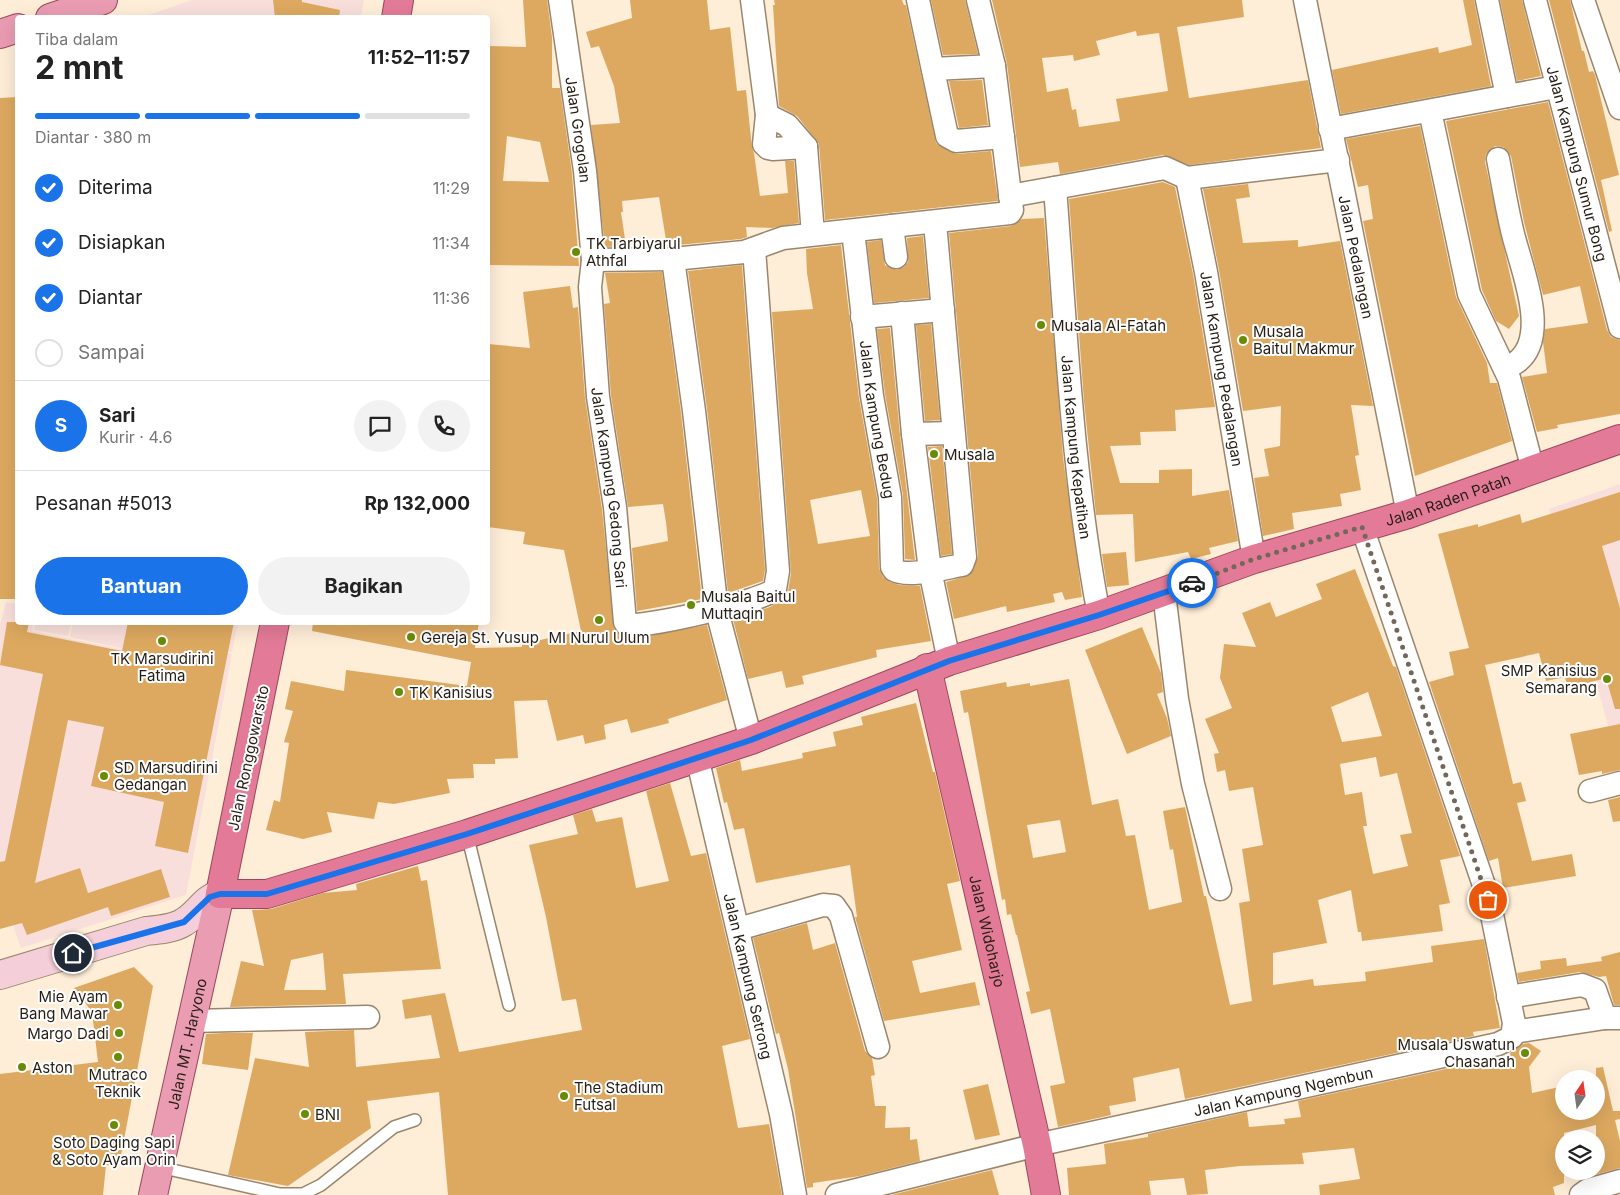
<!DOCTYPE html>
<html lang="id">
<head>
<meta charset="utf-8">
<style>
  :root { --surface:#fff; --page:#f2f2f2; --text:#222; --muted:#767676; --line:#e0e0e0; --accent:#1a73e8 }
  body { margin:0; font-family:Inter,sans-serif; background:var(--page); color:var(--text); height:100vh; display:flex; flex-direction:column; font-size:19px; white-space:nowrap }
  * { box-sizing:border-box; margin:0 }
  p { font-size:16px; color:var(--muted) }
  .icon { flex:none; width:28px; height:28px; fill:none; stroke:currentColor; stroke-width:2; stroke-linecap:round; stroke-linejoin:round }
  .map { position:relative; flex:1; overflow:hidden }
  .details { position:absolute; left:15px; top:15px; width:475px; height:610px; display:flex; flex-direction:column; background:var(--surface); border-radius:5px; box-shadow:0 5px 20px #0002 }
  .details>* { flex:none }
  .needle { width:32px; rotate:13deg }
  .buttons { position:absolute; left:1555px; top:1070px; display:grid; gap:10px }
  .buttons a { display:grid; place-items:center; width:50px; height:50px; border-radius:50%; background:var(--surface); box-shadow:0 5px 20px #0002; font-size:25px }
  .pin { position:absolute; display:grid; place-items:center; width:42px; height:42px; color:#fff; margin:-21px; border:2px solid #fff; border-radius:50%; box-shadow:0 1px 5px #0007 }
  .courier { position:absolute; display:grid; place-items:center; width:50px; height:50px; margin:-25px; border:4px solid #1a73e8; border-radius:50%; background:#fff; color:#222; box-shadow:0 1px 6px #0007 }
  .headline em { font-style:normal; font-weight:700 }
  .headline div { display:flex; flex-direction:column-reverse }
  .headline { display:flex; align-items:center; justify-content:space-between; height:85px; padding:0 20px }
  h1 { font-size:32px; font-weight:700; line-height:38px }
  .bar { display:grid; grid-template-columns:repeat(4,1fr); gap:8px 5px; align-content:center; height:60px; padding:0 20px }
  .bar i { height:6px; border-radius:4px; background:var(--line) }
  .bar .current { background:var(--accent) }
  .bar p { grid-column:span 4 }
  .line { display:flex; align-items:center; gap:12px; padding:0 20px; border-top:1px solid var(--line) }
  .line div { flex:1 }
  .round { display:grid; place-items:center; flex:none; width:52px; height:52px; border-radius:26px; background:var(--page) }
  ol { padding:0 20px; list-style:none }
  li { display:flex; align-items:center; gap:15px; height:55px }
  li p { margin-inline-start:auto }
  li .icon { padding:5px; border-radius:50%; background:var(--accent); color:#fff; stroke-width:4 }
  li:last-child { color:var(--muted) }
  li i { width:28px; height:28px; border:2px solid var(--line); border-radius:50% }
  .button { display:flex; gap:10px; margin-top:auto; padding:10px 20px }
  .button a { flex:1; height:58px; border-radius:30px; background:var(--accent); color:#fff; font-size:20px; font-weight:700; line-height:58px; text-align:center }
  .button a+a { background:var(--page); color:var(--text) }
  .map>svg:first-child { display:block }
  .education { fill:#f9dfdb }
  .building { fill:#dda960; fill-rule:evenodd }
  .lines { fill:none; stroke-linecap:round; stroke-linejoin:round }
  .service-casing { stroke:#9a866c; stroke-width:14 }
  .minor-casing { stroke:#9a866c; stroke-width:25 }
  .secondary-casing { stroke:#9a866c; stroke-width:30 }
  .primary-casing { stroke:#9d455a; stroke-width:30 }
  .trunk-casing { stroke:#9d455a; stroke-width:30 }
  .service { stroke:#fff; stroke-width:11 }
  .minor { stroke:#fff; stroke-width:22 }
  .secondary { stroke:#f4ced9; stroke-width:28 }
  .primary { stroke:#ea9cb2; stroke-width:28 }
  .trunk { stroke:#e37b98; stroke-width:28 }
  .done { stroke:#726759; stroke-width:5; stroke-dasharray:0 9 }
  .route { stroke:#1a73e8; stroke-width:6 }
  .poi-dot { fill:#6b8a07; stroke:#fdfdfd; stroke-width:2 }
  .labels { text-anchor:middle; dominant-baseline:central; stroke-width:4; stroke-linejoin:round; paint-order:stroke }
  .street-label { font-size:15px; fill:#271f15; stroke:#fdfdfd }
  .poi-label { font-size:15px; fill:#271f15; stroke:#fdfdfd; text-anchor:start }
</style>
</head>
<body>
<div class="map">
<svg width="1620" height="1195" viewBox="0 0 1620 1195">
  <rect width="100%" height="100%" fill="#feedd7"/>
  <path class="education" d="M192,0H364L361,17L140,18Z
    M1620,484V770L1549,509Z
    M6,602L17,604L18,622L33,623L32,631L192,664L70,637L73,623H238L232,652L196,646L232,654L186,895L21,948L0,889V625Z
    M36,623H71L68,636L34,630Z"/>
  <path class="building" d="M273,0H302V2L340,10L339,18H275Z
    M523,0H547L552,37V88H560L572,173L579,266L488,265V46L526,47ZM507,136L540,142L549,182L503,181Z
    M630,0H707L710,30L730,27L737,91L746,90L752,148L754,153L760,196L788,193L785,161H794L799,223L772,228L746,227L747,237L741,239L667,246L659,197L622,201L623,212H621L626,246L605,247L591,125L620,123L614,86L599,46L591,48L586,32L632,18Z
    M774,0H902L904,5H906L936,143L950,152L957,154L991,151L998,201L825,220L819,144L797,116L779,106L773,5H775Z
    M931,0H965L978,54L943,55Z
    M992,0H1242L1244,17L1177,27L1189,98L1308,80L1321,148L1189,165L1163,155L1060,174L1058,162L1020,167L1007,64ZM1136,31L1137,36L1159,33L1168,91L1116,99L1120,121L1079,127L1076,109L1072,110L1068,88L1047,92L1042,58L1073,55L1074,61L1100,55L1096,41Z
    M1463,0H1474L1491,86L1341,114L1332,70L1438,47L1439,53L1472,45Z
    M1500,0H1522L1541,76L1517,81Z
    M1549,0H1570L1582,51H1584L1589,72L1593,71L1595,75L1619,175L1601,180L1612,231L1609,232Z
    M982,80L988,125L959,128L949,81Z
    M18,97V599H0V98Z
    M1548,102L1607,330L1611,337L1620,340V414L1557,425L1558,428L1537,432L1522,377L1547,373L1543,342L1545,329L1588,323L1580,286L1543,295L1524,222L1511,156L1503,147L1495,146L1486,154L1485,162L1519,316L1509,329L1496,321L1482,290L1446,121Z
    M1420,126L1456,297L1487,363L1490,383H1497L1512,441L1415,476L1363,221L1373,219L1368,185L1358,187L1346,139Z
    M1163,182L1175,187L1193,274L1215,407L1175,410L1176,431L1140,432L1141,445L1110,446L1120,483H1159V470L1192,469V496L1229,490L1238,541L1209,548L1211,554L1191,559L1188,552L1135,562L1133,514L1096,515L1084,401L1069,199Z
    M1248,184L1250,197L1236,199L1243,243L1298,240V247L1340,241L1373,406L1351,405L1359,455L1355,456L1361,490L1340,494L1342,506L1292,513L1294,529L1263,536L1254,478L1269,476L1264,449L1280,446L1281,406L1243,411L1219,270L1203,189Z
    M1044,218L1063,457L1082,597L1065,600L1062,592L1053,594L1055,602L1007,612L1006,606L954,619L946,582L970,575L978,556L949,233L1011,226L1022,219Z
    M923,236L929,298L874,303L867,242L881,240L885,265L897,270L904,267L908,262L907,238Z
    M841,245L859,398L877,498L879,568L883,577L890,582L899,585L920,586L931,641L876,650L877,657L802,676L804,684L786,688L782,671L748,679L733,619L770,607L782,600L788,592L791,573L772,312L813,309L807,273L806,249ZM861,490L870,536L818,544L810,500Z
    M742,265L765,570L763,581L728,593L707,409L688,271Z
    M662,272L681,413L702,599L637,611L632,548L668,541L666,522L663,504L628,507L611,396L604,304L610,303L605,273Z
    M570,286L573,308L578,307L585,398L602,509L614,629L621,637L639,638L707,625L727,700L668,719L669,723L631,733L627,719L604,725L606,739L585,744L583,735L557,741L547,700L514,701L518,758L495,759V764H473L474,778L447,779L450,793L394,804L378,802L374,819L327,812L332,832L303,839L266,830L274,800L280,802L289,743L284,742L293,711L285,709L291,681L344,691L346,670L467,686L471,662L312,631L313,622H479L475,648L522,647V644L581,631L564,550L523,544L525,532L488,527V344L530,348L523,292Z
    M931,324L940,420L925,421L916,325Z
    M890,328L900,435L915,560L905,559L903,495L885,394L877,329Z
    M942,446L952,554L941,556L928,447Z
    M1620,492V540L1602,546L1620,608V709H1615L1606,678L1568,688L1565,677L1546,681L1539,653L1485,665L1513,784L1521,782L1526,801L1517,803L1532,861L1572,854L1576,876L1503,888L1498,858L1489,861L1429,682L1454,675L1449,652L1469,648L1438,534L1478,524V527L1520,514L1522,523Z
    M1126,552L1129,585L1107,587L1102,554Z
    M1355,569L1393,666L1396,667L1460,856L1440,860L1450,903L1439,905L1443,931L1362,941L1361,932H1358L1351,890L1318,900L1327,943L1273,953V985L1313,979L1314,986L1366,981L1365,972L1433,962L1431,946L1484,939L1500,1028L1473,1032L1474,1036L1185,1099L1179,1068L1133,1078L1136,1101L1109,1106L1111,1115L1058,1127L1050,1086L1065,1083L1050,1009L1031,1014L1026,992L1030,991L1017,935H1016L1011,914L1007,915L1005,899L1002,900L968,712L964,713L960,691L1006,682L1007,687L1030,683V686L1069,679L1092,805L1118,799L1126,836L1135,835L1149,910L1182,902L1173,849L1170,850L1163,811L1185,807L1204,896H1206L1230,1005L1252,1001L1239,903L1250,901L1242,849L1263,845L1253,787L1229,791L1225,770L1217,772L1214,754L1219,753L1205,719L1232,708L1220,678L1224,644L1256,647L1242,613L1270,602L1276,617L1322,599L1316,584ZM1368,692L1382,736L1342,742L1331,707ZM1376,757L1380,777L1397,773L1412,833L1400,835L1408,866L1373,874L1363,826H1367L1362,792L1345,795L1340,764ZM1060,820L1066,852L1033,858L1027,825Z
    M7,622H29L27,632L122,651L128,622H234L188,853L155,846L164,802L91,786L104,727L68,720L35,883L80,868L88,893L161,869L170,897L111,916L108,907L27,935L22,923L0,929V862L5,861L43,674L0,665Z
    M1142,627L1161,673L1163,692L1157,694L1167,718L1171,736L1127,754L1085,650Z
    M916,703L933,772H935L960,881L947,884L962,950L912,961L920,993L975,982L980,1005L884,1021L855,917H857L850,865L756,883L744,828L734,830L727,802L724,803L716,768L740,760L742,771L803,758L802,753L836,746L833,732L863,725L861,717Z
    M1620,724V770L1602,774V771L1579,775L1570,734Z
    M670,783L691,856L706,853L750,1039L722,1046L738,1128L769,1124L782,1195H448L439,1092L367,1101L371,1128L288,1186L228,1175L255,1058L309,1067L305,1032L354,1030L356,1067L440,1058L431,1015L405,1019L402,1000L445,993L459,1052L582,1030L576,999L562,1001L546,917L529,845L578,834L573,815L592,809L596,822L622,817L636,888L669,881L646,791Z
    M1620,797V821L1613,822L1608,800Z
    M418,866L421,881L427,880L441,969L343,974L346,1004L230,1007L241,961L264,966L252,910L271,909L323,893L357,890L356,884ZM323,953L326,990H284L291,960Z
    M807,923L813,950L835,943L865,1051L872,1058L875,1075L871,1076L875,1106H886L885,1128L910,1127V1140L917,1139L920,1161L860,1176L813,1183V1187L807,1188L788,1069L779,1033L776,1034L753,938Z
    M1620,952V1005H1614L1606,976L1599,977L1580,972L1519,982L1517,973L1541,969L1540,961L1566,958L1567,966L1602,961L1601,957Z
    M134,967L153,986L119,1166L106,1165L103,1195H0V1074L98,1062L92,1012L74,988Z
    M224,1033H253L248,1070L202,1064L206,1034Z
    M1529,1043L1541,1051L1529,1067L1532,1093L1564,1086V1111H1596V1068L1603,1067L1613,1111H1620V1119L1615,1120L1620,1141V1168L1590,1176L1588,1171H1596V1125L1564,1133V1183L1553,1187L1555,1195H1320L1319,1185L1360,1179L1354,1148L1302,1153L1304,1164L1240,1166L1205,1170L1208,1194L1187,1195L1184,1178L1149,1181L1151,1195H1069L1067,1168L1106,1164L1104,1144L1148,1137V1134L1247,1112L1249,1127L1285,1124L1284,1119L1301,1117L1298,1101L1478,1062L1479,1065L1505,1060L1511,1052L1523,1044Z
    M988,1084L1000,1135L975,1140L963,1090Z
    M992,1170L999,1195H891Z"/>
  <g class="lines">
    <g class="service-casing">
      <path id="service" d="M467,834L509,1005
        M159,1167L280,1194H303L321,1185L394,1127L415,1120"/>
    </g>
    <g class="minor-casing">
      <g id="minor">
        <path id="s1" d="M560,0L585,171L593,260L590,287L598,397L615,507L625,622L627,625C648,627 761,602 775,589L778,571L754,249"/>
        <path d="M752,0L767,115L764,144L768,148L773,149L806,147"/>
        <path d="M918,0L947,136L956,141L1003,137"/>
        <path id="s2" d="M1305,0L1408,514"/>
        <path d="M1487,0L1507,96"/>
        <path id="s3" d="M1535,0L1620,327"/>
        <path d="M1583,0L1620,108"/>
        <path d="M933,69L994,66"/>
        <path d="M1430,111L1469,294L1509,378L1533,470"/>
        <path d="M767,115L787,125L806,147"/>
        <path d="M1330,129L1556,87"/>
        <path d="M806,147L813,234"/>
        <path d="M1498,159C1503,184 1507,210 1513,234C1521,267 1550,335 1518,361C1515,364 1509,366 1505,368"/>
        <path id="s4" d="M1187,178L1206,272L1254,559"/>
        <path id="s5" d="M1055,188C1066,330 1072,475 1099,615"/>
        <path d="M1010,196L1165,168L1187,178L1338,160"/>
        <path d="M892,226L896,257"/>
        <path id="s6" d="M853,231L872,396L890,497L892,567L894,570C908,578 945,568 962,565L965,557L935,223"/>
        <path d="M673,259L694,411L717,611L751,740"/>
        <path d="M593,260L673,259L744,252L783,238L1010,213L1012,210L994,66L978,0"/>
        <path d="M902,313L913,434L930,570L949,661"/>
        <path d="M862,317L943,310"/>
        <path d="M913,434L953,433"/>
        <path d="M1164,593L1177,699L1193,784L1220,889"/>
        <path id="s7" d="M697,757L781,1114L795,1195"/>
        <path d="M1590,791L1620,783"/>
        <path d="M738,929L823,905L834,906L841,916L878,1047"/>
        <path d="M1508,997L1582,985L1595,990L1605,1018H1620"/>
        <path d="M191,1021L368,1017"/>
        <path d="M1514,1032L1605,1018"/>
        <path id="s8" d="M837,1195L1037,1145L1498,1044L1512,1037L1514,1023L1489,900L1362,527"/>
        <path d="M1581,1195L1588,1190L1620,1181"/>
      </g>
    </g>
    <g class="secondary-casing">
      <path id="secondary" d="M0,975L146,931C158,930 173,929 184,922C198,914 204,899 220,894"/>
    </g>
    <g class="primary-casing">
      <g id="primary">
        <path d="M50,18L103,0"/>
        <path d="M0,34L18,28"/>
        <path id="s9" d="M153,1195L220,894"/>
      </g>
    </g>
    <g class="trunk-casing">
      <g id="trunk">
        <path d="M396,18L399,0"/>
        <path id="s10" d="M275,622L220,894H267L467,834L751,740L949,661L1099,615L1254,559L1408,514L1620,439"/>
        <path id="s11" d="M927,668L1037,1145L1046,1195"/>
      </g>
    </g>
    <use href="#service" class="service"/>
    <use href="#minor" class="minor"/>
    <use href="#secondary" class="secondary"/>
    <use href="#primary" class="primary"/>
    <use href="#trunk" class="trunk"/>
  </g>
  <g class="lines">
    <path class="done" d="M1192,583L1254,559L1362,527L1488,900"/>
    <path class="route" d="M73,953L184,922L210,897L220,894H267L467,834L751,740L949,661L1099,615L1192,583"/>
  </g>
  <g class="poi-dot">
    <circle cx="576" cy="252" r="5"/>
    <circle cx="1041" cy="325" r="5"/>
    <circle cx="1243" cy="340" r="5"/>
    <circle cx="934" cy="454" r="5"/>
    <circle cx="691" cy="605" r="5"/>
    <circle cx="599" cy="620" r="5"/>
    <circle cx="411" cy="637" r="5"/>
    <circle cx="162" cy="641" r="5"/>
    <circle cx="1607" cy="679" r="5"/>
    <circle cx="399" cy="692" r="5"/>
    <circle cx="104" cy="776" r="5"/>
    <circle cx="118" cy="1005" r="5"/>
    <circle cx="119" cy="1033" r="5"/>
    <circle cx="1525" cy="1053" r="5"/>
    <circle cx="118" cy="1057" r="5"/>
    <circle cx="22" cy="1067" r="5"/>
    <circle cx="564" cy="1096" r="5"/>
    <circle cx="305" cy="1114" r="5"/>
    <circle cx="114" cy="1125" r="5"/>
  </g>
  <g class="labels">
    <g class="street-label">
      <text stroke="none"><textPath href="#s1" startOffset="131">Jalan Grogolan</textPath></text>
      <text stroke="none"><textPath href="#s3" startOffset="169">Jalan Kampung Sumur Bong</textPath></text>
      <text stroke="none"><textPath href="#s2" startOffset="262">Jalan Pedalangan</textPath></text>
      <text stroke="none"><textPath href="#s4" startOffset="194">Jalan Kampung Pedalangan</textPath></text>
      <text stroke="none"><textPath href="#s6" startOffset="190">Jalan Kampung Bedug</textPath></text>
      <text stroke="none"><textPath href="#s5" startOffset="260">Jalan Kampung Kepatihan</textPath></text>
      <text stroke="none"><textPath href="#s1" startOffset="491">Jalan Kampung Gedong Sari</textPath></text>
      <text stroke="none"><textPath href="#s10" startOffset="1570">Jalan Raden Patah</textPath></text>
      <text transform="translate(248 758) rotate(-78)">Jalan Ronggowarsito</text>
      <text stroke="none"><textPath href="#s11" startOffset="270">Jalan Widoharjo</textPath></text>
      <text stroke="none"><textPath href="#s7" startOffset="225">Jalan Kampung Setrong</textPath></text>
      <text stroke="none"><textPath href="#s9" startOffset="155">Jalan MT. Haryono</textPath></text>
      <text stroke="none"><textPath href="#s8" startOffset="458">Jalan Kampung Ngembun</textPath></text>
    </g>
    <g class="poi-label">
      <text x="586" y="243">TK Tarbiyarul<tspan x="586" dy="17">Athfal</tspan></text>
      <text x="1051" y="325">Musala Al-Fatah</text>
      <text x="1253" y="331">Musala<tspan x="1253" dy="17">Baitul Makmur</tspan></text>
      <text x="944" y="454">Musala</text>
      <text x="701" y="596">Musala Baitul<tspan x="701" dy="17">Muttaqin</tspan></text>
      <text x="421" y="637">Gereja St. Yusup</text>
      <text x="599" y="637" text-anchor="middle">MI Nurul Ulum</text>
      <text x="162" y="658" text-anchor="middle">TK Marsudirini<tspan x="162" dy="17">Fatima</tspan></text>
      <text x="1597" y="670" text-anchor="end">SMP Kanisius<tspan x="1597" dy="17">Semarang</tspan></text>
      <text x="409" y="692">TK Kanisius</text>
      <text x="114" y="767">SD Marsudirini<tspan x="114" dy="17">Gedangan</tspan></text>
      <text x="108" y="996" text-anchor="end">Mie Ayam<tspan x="108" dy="17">Bang Mawar</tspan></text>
      <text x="109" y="1033" text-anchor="end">Margo Dadi</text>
      <text x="1515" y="1044" text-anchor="end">Musala Uswatun<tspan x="1515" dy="17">Chasanah</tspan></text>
      <text x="32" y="1067">Aston</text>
      <text x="118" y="1074" text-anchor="middle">Mutraco<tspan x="118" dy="17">Teknik</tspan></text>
      <text x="574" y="1087">The Stadium<tspan x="574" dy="17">Futsal</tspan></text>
      <text x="315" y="1114">BNI</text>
      <text x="114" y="1142" text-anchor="middle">Soto Daging Sapi<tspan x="114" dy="17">&amp; Soto Ayam Orin</tspan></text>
    </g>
  </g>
</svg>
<div class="buttons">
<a><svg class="needle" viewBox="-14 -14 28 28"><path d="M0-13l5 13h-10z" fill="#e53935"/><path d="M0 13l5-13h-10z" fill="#767676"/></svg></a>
<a><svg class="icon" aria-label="layers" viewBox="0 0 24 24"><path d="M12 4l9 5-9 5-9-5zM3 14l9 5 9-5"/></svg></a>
</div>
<div class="pin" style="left:1488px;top:900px;background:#ea580c"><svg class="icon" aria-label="bag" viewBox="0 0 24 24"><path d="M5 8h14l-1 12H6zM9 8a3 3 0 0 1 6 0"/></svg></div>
<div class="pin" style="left:73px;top:953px;background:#1f2937"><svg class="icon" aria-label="home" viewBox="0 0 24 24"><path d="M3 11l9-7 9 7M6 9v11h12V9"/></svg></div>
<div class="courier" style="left:1192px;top:583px"><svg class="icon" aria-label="car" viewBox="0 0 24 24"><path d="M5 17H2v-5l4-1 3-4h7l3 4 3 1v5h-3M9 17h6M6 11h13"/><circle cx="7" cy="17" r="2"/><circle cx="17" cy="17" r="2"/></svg></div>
<section class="details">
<div class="headline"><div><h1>2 mnt</h1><p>Tiba dalam</p></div><em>11:52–11:57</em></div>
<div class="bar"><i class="current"></i><i class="current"></i><i class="current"></i><i></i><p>Diantar · 380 m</p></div>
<ol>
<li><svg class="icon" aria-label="check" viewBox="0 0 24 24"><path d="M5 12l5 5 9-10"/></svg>Diterima<p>11:29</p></li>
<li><svg class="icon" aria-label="check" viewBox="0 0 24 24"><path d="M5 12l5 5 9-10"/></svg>Disiapkan<p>11:34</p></li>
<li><svg class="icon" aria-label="check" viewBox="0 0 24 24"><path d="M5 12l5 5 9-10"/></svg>Diantar<p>11:36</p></li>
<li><i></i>Sampai</li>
</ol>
<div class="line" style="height:90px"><b class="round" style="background:var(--accent);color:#fff">S</b><div><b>Sari</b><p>Kurir · 4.6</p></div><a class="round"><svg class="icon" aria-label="chat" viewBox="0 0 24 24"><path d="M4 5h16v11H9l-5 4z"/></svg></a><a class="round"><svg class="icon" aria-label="phone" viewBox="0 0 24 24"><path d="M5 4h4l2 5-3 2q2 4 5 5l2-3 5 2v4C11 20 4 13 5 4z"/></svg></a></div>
<div class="line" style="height:65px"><div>Pesanan #5013</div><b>Rp 132,000</b></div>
<div class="button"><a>Bantuan</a><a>Bagikan</a></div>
</section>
</div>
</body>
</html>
